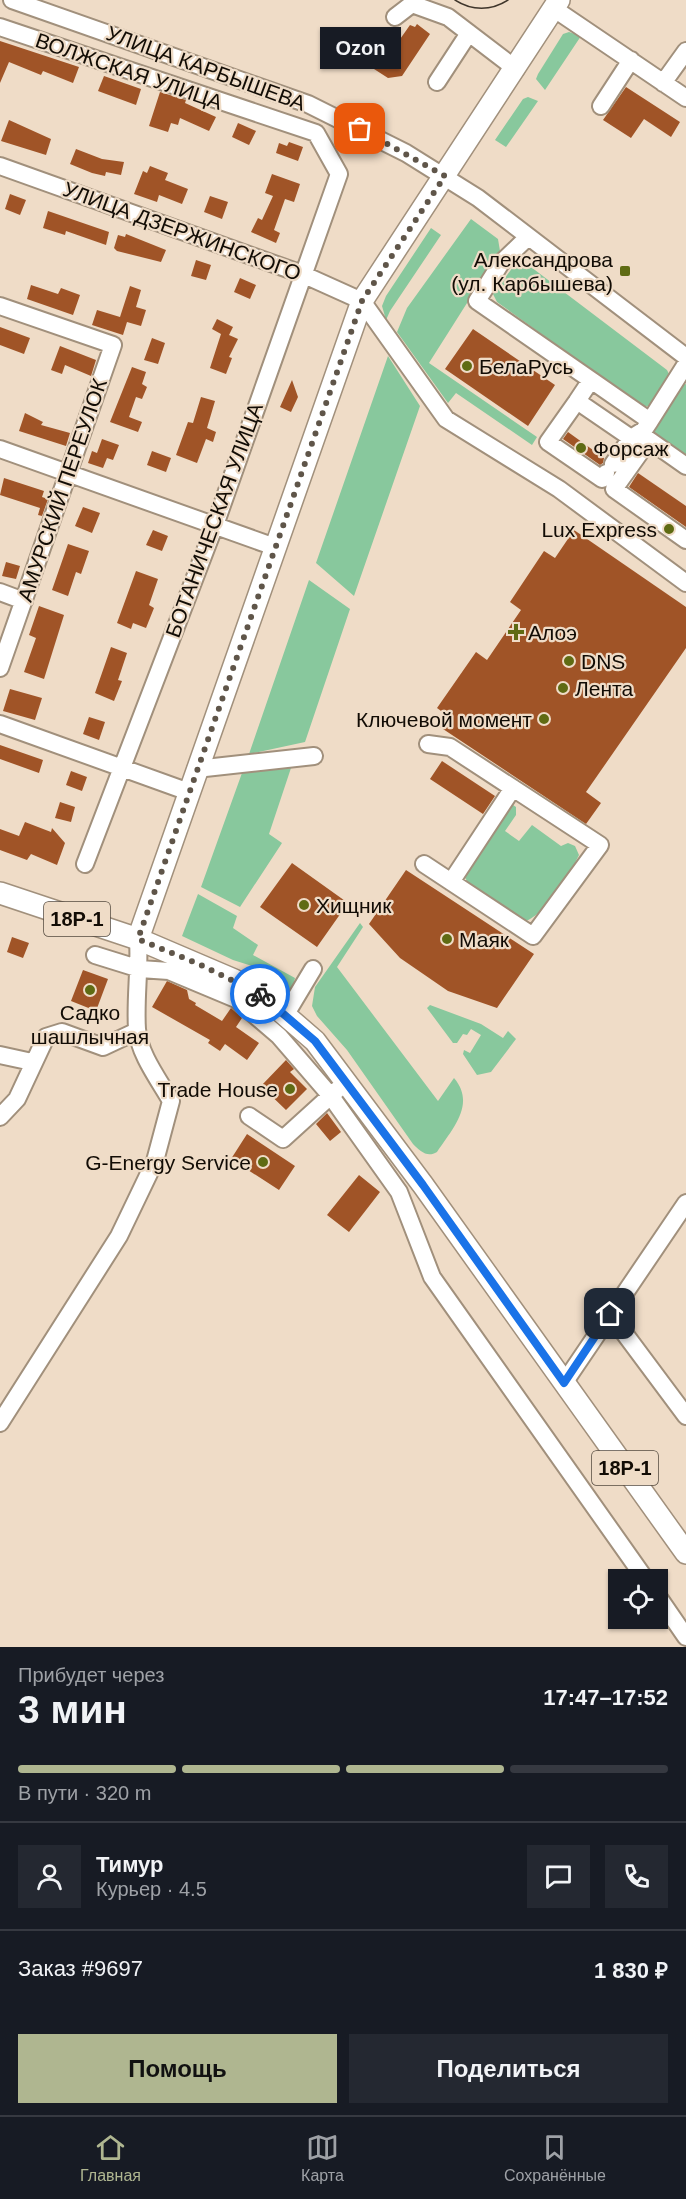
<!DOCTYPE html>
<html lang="ru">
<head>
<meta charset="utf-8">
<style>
  :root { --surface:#171b24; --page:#242831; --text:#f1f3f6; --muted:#9ea1a6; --line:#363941; --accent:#afb690 }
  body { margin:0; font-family:Helvetica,sans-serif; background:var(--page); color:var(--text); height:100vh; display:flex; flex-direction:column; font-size:22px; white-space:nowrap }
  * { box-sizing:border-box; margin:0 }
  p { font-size:20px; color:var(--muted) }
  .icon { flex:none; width:33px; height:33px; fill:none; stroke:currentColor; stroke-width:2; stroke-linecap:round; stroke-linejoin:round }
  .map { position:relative; height:1647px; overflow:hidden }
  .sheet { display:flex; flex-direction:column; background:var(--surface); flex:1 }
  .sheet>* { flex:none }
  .controls { position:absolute; left:608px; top:1569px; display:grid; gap:12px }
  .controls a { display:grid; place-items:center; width:60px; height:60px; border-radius:0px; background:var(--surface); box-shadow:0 2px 4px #0004; font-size:30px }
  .pin { position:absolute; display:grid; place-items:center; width:51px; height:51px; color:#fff; margin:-26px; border-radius:12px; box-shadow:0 3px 9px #0006 }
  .courier { position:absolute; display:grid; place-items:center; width:60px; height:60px; margin:-30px; border:4px solid #1a73e8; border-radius:50%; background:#fff; color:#222; box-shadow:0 2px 8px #0007 }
  .bubble { position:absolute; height:42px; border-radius:0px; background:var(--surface); box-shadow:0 2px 4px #0004; font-size:20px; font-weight:600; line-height:42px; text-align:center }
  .head em { font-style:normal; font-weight:600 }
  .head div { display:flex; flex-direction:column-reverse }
  .head { display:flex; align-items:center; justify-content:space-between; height:102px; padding:0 18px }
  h1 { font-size:39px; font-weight:600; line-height:45px }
  .bar { display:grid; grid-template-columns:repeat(4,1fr); gap:9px 6px; align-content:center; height:72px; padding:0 18px }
  .bar i { height:8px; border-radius:4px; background:var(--line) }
  .bar .selected { background:var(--accent) }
  .bar p { grid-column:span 4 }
  .line { display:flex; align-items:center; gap:15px; padding:0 18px; border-top:2px solid var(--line) }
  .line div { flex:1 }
  .round { display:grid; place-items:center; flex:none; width:63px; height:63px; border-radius:0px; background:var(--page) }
  .action { display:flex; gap:12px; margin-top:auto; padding:12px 18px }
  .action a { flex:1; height:69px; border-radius:0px; background:var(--accent); color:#111; font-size:24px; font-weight:600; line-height:69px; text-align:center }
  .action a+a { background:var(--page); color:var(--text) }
  .tabs { display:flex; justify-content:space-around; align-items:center; height:84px; border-top:2px solid var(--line); background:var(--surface); font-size:16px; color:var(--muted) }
  .tabs a { display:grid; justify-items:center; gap:3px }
  .tabs .selected { color:var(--accent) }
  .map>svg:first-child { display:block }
  .green { fill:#88c89d }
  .building { fill:#a05427 }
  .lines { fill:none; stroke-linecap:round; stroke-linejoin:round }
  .minor-casing { stroke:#a1907c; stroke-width:20 }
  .major-casing { stroke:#a1907c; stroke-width:24 }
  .minor { stroke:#fff; stroke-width:16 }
  .major { stroke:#fff; stroke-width:21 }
  .tram { stroke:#3e352b; stroke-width:1.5 }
  .done { stroke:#5f5549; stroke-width:6; stroke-dasharray:0 10.8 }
  .route { stroke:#1a73e8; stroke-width:8 }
  .poi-dot { fill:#5f6b13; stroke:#efdcc7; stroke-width:2 }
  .labels { text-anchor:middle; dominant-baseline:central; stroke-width:4.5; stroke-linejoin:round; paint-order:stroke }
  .shield { fill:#efdcc7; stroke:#544a3f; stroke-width:1.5 }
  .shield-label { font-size:20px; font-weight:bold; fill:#120c05 }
  .street-label { font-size:21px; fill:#120c05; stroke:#efdcc7 }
  .poi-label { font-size:21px; fill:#120c05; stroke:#efdcc7; text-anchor:start }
</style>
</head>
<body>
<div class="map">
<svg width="686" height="1647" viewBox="0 0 686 1647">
  <rect width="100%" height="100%" fill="#efdcc7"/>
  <path class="green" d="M569,32L581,36L545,90L536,79L538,74L563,34Z
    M528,97L538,101L506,147L495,140L523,99Z
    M471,219L498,239L500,251L429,363L537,437L532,445L456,393L448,403L397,332L407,308Z
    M431,228L441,235L390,311L386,320L382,306L386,296Z
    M516,263L527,264L667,370L670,376L653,405L643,407L497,302L493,294Z
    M388,356L420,406L354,596L316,563Z
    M686,384V458L647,431L678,386Z
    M309,580L350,609L305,742L249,754Z
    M291,768L269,834L282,843L240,907L201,887L242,773Z
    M510,803L516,807V815L505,831L519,841L532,825L561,846L568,843L575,846L579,855C571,872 537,930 516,921C508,918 500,909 493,904C482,896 471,889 464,876Z
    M198,894L237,916L233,928L258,945L253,955L295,978L292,991L258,968L233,960L182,936Z
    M360,923L363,927L337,967L438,1101L454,1078C476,1104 453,1128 437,1152C427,1158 420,1151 413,1144L347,1050L317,1016L312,1006L315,987Z
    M430,1005L481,1024L503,1038L508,1031L516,1039L491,1072L477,1075L463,1054L464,1050L470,1053L481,1035L471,1029L467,1035L463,1034L457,1043H453L427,1008Z"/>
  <path class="building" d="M417,24L430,34L402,76L388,78L346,51L343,40L360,35L377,46L385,32L398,42L410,25L415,27Z
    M0,41L79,67L73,83L43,71L41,75L9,62L0,83Z
    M104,76L141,89L136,105L98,91Z
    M626,87L680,122L671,137L644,119L631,138L603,120Z
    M160,92L186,100L185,103L216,117L209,131L180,118L178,125L171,123L168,132L149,126Z
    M9,120L51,139L46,155L1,141Z
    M238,123L256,131L249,145L232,137Z
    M289,142L303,147L298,161L276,153L279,143L287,146Z
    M76,149L102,159L124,162L121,175L106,172L105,176L92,173L70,164Z
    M150,166L168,173L165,180L188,189L182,204L159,195L157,202L134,194L143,171L147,173Z
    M272,174L300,184L294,202L285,199L274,230L280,233L276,243L251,232L258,218L262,220L273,196L265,193Z
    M10,194L26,200L20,215L5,209Z
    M210,196L228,202L222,219L204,212Z
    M48,211L109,232L106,245L66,231L65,235L43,228Z
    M126,234L166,250L161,262L117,251L114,248L118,235L125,237Z
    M196,260L211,265L206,280L191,276Z
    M240,278L256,285L250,299L234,292Z
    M31,285L58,294L61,288L80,295L73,315L27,299Z
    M130,286L141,290L136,307L146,310L141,326L127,322L123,335L92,325L97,310L120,317Z
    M217,319L233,327L229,335L238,339L229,357L232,358L226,374L210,368L221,334L212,329Z
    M0,327L30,338L24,354L0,345Z
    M473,329L555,385L528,426L445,369Z
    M152,338L165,343L158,364L144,360Z
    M60,346L96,360L91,376L65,365L62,374L51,370Z
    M132,367L146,372L142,384L147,387L142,399L136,397L129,417L142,422L138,432L110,422Z
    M292,380L298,397L291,412L280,407Z
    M201,397L215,401L207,428L216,432L213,442L206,439L197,463L176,455L188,422L193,423Z
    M25,413L43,422L41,425L70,433L66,446L19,431Z
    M568,432L604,458L603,463L600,465L563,439Z
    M102,439L119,445L113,460L107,458L103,468L88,463L92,451L97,453Z
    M152,451L171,458L166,472L147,465Z
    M638,473L686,506V527L629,487Z
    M4,478L44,491L42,497L48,499L42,516L38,515L40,508L0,495Z
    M83,507L100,513L92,533L75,526Z
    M153,530L168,536L162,551L146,545Z
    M574,530L686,607V648L586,792L601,803L586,824L440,727L448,716L437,708L476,652L487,660L521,610L510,602L544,551L555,558Z
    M68,544L89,551L81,574L76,572L68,596L52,590Z
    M6,562L20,566L16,579L2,576Z
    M136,571L158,579L149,605L154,608L146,628L133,623L131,629L117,623Z
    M39,606L64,615L44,679L24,672L36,638L29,635Z
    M111,647L127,653L118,680L122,681L114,701L95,693Z
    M10,689L42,698L35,720L3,711Z
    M89,717L105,722L99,740L83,734Z
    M0,745L43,760L39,773L0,759Z
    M442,761L495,796L483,814L430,779Z
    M71,771L87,777L82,791L66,785Z
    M60,802L75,807L71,822L55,818Z
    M25,822L51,832L52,828L65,843L57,865L31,854L27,860L0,850V829L19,836Z
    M292,863L348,903L317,947L260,907Z
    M406,870L534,954L497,1008L448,991L400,958L369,924Z
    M12,937L29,943L23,958L7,952Z
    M83,970L108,979L96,1011L71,1001Z
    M167,981L187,990L189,999L196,1003L195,1005L222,1021L231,1008L242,1018L236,1027L259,1043L247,1060L225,1044L220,1051L208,1043L210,1040L152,1007Z
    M286,1060L294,1069L290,1072L307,1089L286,1110L261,1086Z
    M327,1113L341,1132L330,1141L316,1124Z
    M247,1134L295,1166L279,1190L231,1159Z
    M359,1175L380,1192L349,1232L327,1215Z"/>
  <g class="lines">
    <g class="minor-casing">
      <path id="minor" d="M12,0L308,104L406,153L478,198L686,357
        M553,8L686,98
        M395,17L412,4L448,17L516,69
        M0,27L316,133L339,174L215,525L85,864
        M437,82L469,33
        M663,83L686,51
        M601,106L631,60
        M0,166L302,274L362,301L446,419L559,489L686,583
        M528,237L501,263L477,301L591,380
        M0,306L113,345L0,668
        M577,401L548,442L602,479L606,473
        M650,421L591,380L577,401L631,438L644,430L650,421L686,364
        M0,449L275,547
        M613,464L631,438
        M686,466L649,440L614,489L686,540
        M0,592L24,601
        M0,724L189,792
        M196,769L314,756
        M424,864L533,936L600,845L450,747L428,744
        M451,882L513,788
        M95,955L140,969L169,971L236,999L279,1036L330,1095L399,1192L432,1277L646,1580
        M286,1014L313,969
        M0,1055L32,1062
        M249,1116L283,1139L337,1090
        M0,1117L17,1099L46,1037L62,1032L103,1047L137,1031
        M610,1314L686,1416
        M564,1383L686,1203
        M0,1423L119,1236L155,1161L171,1101C159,1080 139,1054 137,1029C135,999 140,969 138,939
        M657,1595L686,1637"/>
    </g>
    <g class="major-casing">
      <path id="major" d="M0,893L138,939L234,980L263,996L315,1041L423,1185L686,1553
        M138,939L362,301L559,0"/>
    </g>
    <use href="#minor" class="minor"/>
    <use href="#major" class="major"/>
    <path class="tram" d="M455,0C472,11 491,11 508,0"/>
  </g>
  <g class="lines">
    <path class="done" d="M260,994L201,965L138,939L362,301L445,176L360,129"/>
    <path class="route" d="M260,994L315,1041L423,1185L564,1383L610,1314"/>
  </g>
  <g class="poi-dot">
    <rect x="619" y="265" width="12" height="12" rx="3"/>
    <circle cx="467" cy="366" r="6"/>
    <circle cx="581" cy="448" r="6"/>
    <circle cx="669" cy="529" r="6"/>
    <path d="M513 623h6v6h6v6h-6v6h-6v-6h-6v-6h6z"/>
    <circle cx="569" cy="661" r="6"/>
    <circle cx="563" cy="688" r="6"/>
    <circle cx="544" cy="719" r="6"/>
    <circle cx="304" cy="905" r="6"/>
    <circle cx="447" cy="939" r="6"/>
    <circle cx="90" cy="990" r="6"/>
    <circle cx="290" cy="1089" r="6"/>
    <circle cx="263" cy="1162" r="6"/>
  </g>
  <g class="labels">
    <g class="shield">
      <rect x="44" y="902" width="66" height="34" rx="4.5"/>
      <rect x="592" y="1451" width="66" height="34" rx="4.5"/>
    </g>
    <g class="shield-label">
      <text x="77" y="919">18Р-1</text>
      <text x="625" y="1468">18Р-1</text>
    </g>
    <g class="street-label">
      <text transform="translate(206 68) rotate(20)">УЛИЦА КАРБЫШЕВА</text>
      <text transform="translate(129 71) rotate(19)">ВОЛЖСКАЯ УЛИЦА</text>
      <text transform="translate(182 231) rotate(20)">УЛИЦА ДЗЕРЖИНСКОГО</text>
      <text transform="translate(62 490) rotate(-71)">АМУРСКИЙ ПЕРЕУЛОК</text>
      <text transform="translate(214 520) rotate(-70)">БОТАНИЧЕСКАЯ УЛИЦА</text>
    </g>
    <g class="poi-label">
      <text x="613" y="259" text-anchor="end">Александрова<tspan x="613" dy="24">(ул. Карбышева)</tspan></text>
      <text x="479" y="366">БелаРусь</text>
      <text x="593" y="448">Форсаж</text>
      <text x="657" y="529" text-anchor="end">Lux Express</text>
      <text x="528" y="632">Алоэ</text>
      <text x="581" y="661">DNS</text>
      <text x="575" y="688">Лента</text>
      <text x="532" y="719" text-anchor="end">Ключевой момент</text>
      <text x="316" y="905">Хищник</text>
      <text x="459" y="939">Маяк</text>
      <text x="90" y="1012" text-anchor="middle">Садко<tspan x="90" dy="24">шашлычная</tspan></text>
      <text x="278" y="1089" text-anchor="end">Trade House</text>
      <text x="251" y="1162" text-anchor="end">G-Energy Service</text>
    </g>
  </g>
</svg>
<div class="controls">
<a><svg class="icon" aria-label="locate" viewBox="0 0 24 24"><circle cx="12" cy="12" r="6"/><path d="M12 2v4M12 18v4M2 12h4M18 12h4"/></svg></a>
</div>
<div class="pin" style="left:360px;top:129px;background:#ea580c"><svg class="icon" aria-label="bag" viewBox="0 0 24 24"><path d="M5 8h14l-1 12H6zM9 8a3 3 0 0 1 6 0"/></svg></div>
<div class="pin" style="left:610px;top:1314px;background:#1f2937"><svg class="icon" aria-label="home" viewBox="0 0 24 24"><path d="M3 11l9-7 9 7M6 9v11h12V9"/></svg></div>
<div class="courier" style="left:260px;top:994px"><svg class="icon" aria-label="bike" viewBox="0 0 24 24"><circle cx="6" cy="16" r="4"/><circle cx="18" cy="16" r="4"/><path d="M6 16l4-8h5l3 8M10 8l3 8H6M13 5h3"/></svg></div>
<div class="bubble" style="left:320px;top:27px;width:81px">Ozon</div>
</div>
<section class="sheet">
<div class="head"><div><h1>3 мин</h1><p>Прибудет через</p></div><em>17:47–17:52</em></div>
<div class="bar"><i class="selected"></i><i class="selected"></i><i class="selected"></i><i></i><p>В пути · 320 m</p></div>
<div class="line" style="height:108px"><a class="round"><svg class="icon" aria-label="person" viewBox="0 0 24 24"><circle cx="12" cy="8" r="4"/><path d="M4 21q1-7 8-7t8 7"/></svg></a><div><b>Тимур</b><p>Курьер · 4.5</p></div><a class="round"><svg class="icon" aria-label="chat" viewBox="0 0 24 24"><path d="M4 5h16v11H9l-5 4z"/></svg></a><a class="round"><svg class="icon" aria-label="phone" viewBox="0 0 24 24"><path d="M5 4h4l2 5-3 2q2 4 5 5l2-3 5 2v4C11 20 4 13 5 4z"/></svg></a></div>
<div class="line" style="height:78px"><div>Заказ #9697</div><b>1 830 ₽</b></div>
<div class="action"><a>Помощь</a><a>Поделиться</a></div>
</section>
<nav class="tabs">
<a class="selected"><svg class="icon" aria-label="home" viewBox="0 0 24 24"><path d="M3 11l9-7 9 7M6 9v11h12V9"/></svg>Главная</a>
<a><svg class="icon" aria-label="map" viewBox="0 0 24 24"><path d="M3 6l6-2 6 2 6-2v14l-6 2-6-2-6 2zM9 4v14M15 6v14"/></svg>Карта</a>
<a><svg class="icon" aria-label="saved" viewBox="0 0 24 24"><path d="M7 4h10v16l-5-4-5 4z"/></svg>Сохранённые</a>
</nav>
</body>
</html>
